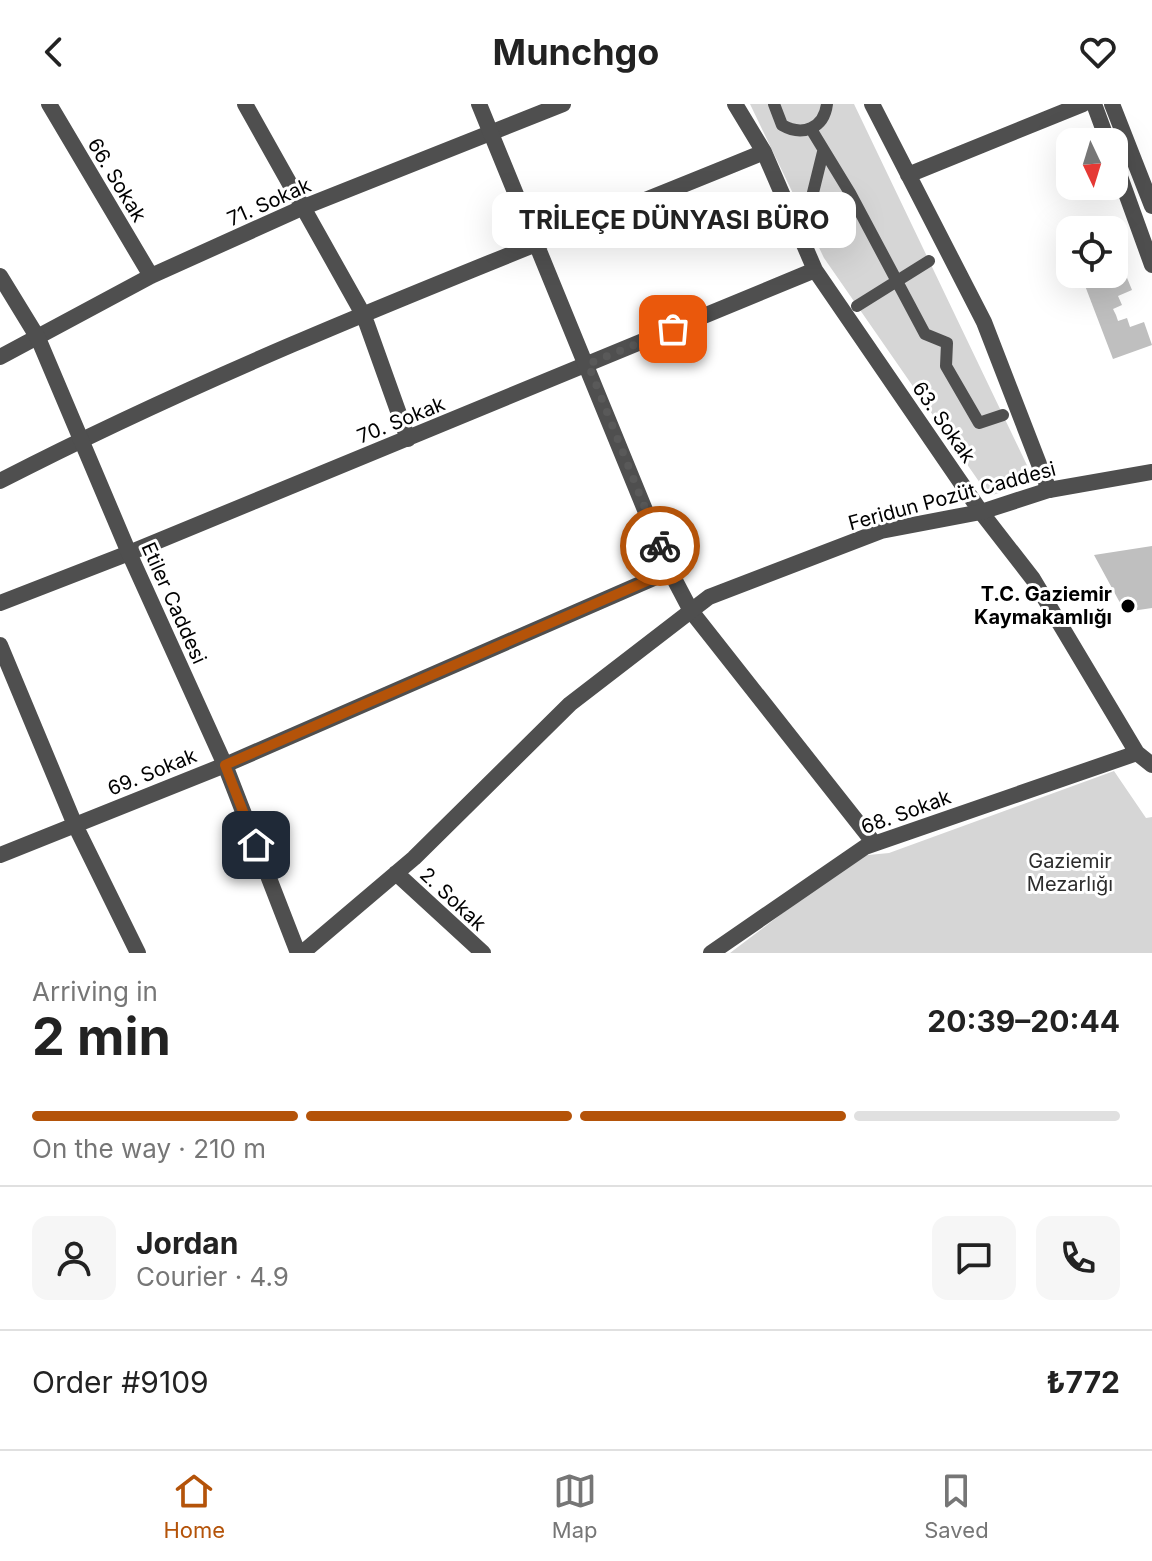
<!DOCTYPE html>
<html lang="en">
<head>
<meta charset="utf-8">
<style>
  :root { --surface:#fff; --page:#f6f6f6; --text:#222; --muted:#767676; --line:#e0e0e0; --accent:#b45309 }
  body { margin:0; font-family:Inter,sans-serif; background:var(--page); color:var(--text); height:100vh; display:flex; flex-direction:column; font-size:30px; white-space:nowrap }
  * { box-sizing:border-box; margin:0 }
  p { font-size:26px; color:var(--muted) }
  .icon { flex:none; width:44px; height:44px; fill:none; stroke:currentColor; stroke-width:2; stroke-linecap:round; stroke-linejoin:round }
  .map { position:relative; height:849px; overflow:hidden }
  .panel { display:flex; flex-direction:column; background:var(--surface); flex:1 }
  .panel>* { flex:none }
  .needle { width:52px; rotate:176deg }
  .buttons { position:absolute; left:1056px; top:24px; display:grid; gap:16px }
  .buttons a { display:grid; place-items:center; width:72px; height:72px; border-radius:16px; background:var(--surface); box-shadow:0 8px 32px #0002; font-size:40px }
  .pin { position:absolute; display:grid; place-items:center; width:68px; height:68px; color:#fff; margin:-34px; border-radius:16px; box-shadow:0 4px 12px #0006 }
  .courier { position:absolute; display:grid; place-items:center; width:80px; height:80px; margin:-40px; border:6px solid #b45309; border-radius:50%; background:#fff; color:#222; box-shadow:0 2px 10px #0007 }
  .bubble { position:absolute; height:56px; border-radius:16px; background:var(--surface); box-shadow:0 8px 32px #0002; font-size:26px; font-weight:700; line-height:56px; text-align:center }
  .overview em { font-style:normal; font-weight:700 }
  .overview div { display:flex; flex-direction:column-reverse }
  .overview { display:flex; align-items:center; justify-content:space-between; height:136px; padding:0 32px }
  h1 { font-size:52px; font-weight:700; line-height:60px }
  .bar { display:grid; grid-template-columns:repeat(4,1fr); gap:12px 8px; align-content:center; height:96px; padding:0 32px }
  .bar i { height:10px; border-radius:6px; background:var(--line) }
  .bar .selected { background:var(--accent) }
  .bar p { grid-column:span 4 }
  .line { display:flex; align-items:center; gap:20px; padding:0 32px; border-top:2px solid var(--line) }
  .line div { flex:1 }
  .round { display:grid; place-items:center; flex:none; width:84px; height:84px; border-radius:16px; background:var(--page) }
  header { display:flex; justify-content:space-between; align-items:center; height:104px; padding:0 32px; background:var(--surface); font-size:36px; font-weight:700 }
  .dock { display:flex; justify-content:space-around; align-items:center; height:112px; border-top:2px solid var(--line); background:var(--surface); font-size:22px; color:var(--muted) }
  .dock a { display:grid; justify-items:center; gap:4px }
  .dock .selected { color:var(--accent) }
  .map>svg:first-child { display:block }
  .green { fill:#d6d6d6 }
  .building { fill:#bfbfbf }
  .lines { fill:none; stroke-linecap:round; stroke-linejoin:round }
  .pedestrian { stroke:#4f4f4f; stroke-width:12 }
  .minor { stroke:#4f4f4f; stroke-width:16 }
  .tertiary { stroke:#4f4f4f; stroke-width:16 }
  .done { stroke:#595959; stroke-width:8; stroke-dasharray:0 14.4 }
  .route { stroke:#b45309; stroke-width:10 }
  .poi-dot { fill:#000; stroke:#fff; stroke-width:3 }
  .labels { text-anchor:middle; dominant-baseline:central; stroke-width:6; stroke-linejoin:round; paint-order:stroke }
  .street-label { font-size:20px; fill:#000; stroke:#fff }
  .poi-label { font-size:20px; font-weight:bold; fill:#000; stroke:#fff; text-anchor:end }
  .park-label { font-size:20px; fill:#2d2d2d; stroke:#fff }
</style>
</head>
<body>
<header><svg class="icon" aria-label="back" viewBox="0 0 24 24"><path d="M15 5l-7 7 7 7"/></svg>Munchgo<svg class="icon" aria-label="heart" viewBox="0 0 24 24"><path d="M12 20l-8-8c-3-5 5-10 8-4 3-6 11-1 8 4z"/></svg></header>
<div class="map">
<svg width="1152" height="849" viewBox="0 0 1152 849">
  <rect width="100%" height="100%" fill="#fff"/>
  <path class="green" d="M750,0H854L1035,378L989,392L824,154Z
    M1114,667L1146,714L1152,713V849H730L858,752L889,749Z"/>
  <path class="building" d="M1123,164L1132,186L1118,192L1122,201L1113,205L1116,211L1118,217L1127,214L1130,223L1144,218L1152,241L1113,255L1084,179Z
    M1152,442V504L1125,508L1094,451Z"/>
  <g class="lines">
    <path class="pedestrian" d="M774,0L782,21C803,33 824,24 827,0
      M811,25L850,89L925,230L947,239L946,262L979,319L1003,311
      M806,117L823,48
      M857,202L929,157"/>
    <path class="minor" d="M49,0L151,172
      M245,0L364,212L408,335
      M735,0L764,48L815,166L981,408L1033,475L1137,649L1152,661
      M872,0L984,218L1049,386
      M908,71L1083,0
      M0,253L151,172L304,103L563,0
      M0,377C246,250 508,153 764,48
      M0,499L129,449L815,166
      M691,507L874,739
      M0,541L75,721L138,849
      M0,751L225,661L670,467
      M711,849L865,743L1137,649"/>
    <path class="tertiary" d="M479,0L670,467L691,507
      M1094,0L1108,38
      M1112,0L1152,102
      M1114,56L1152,161
      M0,172L38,234L129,449L225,661L298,849
      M396,769L483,849
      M302,849L414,754L570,600L709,493L881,427L981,408L1049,386L1152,368"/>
  </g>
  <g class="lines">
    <path class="done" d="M660,442L588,260L673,225"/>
    <path class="route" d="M256,741L225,661L670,467L660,442"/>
  </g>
  <circle class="poi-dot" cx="1128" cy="502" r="8"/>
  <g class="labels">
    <g class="street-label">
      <text transform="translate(117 76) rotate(59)">66. Sokak</text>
      <text transform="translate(269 98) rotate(-24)">71. Sokak</text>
      <text transform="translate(401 316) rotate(-22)">70. Sokak</text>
      <text transform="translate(944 318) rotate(55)">63. Sokak</text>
      <text transform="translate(952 392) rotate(-15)">Feridun Pozüt Caddesi</text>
      <text transform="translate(174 499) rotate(66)">Etiler Caddesi</text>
      <text transform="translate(152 668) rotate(-22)">69. Sokak</text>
      <text transform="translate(906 708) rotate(-20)">68. Sokak</text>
      <text transform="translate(453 795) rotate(43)">2. Sokak</text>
    </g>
    <g class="poi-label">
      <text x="1112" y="490">T.C. Gaziemir<tspan x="1112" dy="23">Kaymakamlığı</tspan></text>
    </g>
    <g class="park-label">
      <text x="1070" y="757">Gaziemir<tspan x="1070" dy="23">Mezarlığı</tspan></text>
    </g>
  </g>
</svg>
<div class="buttons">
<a><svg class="needle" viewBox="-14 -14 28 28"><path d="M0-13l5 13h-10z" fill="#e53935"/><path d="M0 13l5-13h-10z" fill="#767676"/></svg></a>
<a><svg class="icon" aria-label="locate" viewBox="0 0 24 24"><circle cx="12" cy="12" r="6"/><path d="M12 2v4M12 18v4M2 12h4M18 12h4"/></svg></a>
</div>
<div class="pin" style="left:673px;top:225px;background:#ea580c"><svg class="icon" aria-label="bag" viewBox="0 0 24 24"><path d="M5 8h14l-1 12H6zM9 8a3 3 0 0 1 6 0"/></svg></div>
<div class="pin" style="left:256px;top:741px;background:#1f2937"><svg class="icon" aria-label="home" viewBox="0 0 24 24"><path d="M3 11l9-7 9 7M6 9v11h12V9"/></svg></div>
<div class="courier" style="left:660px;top:442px"><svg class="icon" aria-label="bike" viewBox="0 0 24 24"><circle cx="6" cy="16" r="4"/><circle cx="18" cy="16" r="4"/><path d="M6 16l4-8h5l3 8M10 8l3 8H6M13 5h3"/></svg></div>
<div class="bubble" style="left:492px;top:88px;width:364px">TRİLEÇE DÜNYASI BÜRO</div>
</div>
<section class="panel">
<div class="overview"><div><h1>2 min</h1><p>Arriving in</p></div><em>20:39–20:44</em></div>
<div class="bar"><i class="selected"></i><i class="selected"></i><i class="selected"></i><i></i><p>On the way · 210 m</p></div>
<div class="line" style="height:144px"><a class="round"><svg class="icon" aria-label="person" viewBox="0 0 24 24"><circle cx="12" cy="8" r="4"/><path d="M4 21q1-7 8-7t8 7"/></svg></a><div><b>Jordan</b><p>Courier · 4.9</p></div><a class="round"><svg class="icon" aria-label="chat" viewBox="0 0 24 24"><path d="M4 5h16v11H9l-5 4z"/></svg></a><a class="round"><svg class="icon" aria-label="phone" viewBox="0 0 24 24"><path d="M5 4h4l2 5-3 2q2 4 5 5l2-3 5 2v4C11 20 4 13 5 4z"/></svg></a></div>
<div class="line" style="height:104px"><div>Order #9109</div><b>₺772</b></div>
</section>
<nav class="dock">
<a class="selected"><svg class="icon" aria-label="home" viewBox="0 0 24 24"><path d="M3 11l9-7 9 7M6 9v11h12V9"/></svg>Home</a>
<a><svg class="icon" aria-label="map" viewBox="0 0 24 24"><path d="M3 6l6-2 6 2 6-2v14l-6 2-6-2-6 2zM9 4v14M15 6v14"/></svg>Map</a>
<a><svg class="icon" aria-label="saved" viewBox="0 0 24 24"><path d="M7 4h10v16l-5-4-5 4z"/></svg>Saved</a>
</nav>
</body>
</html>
